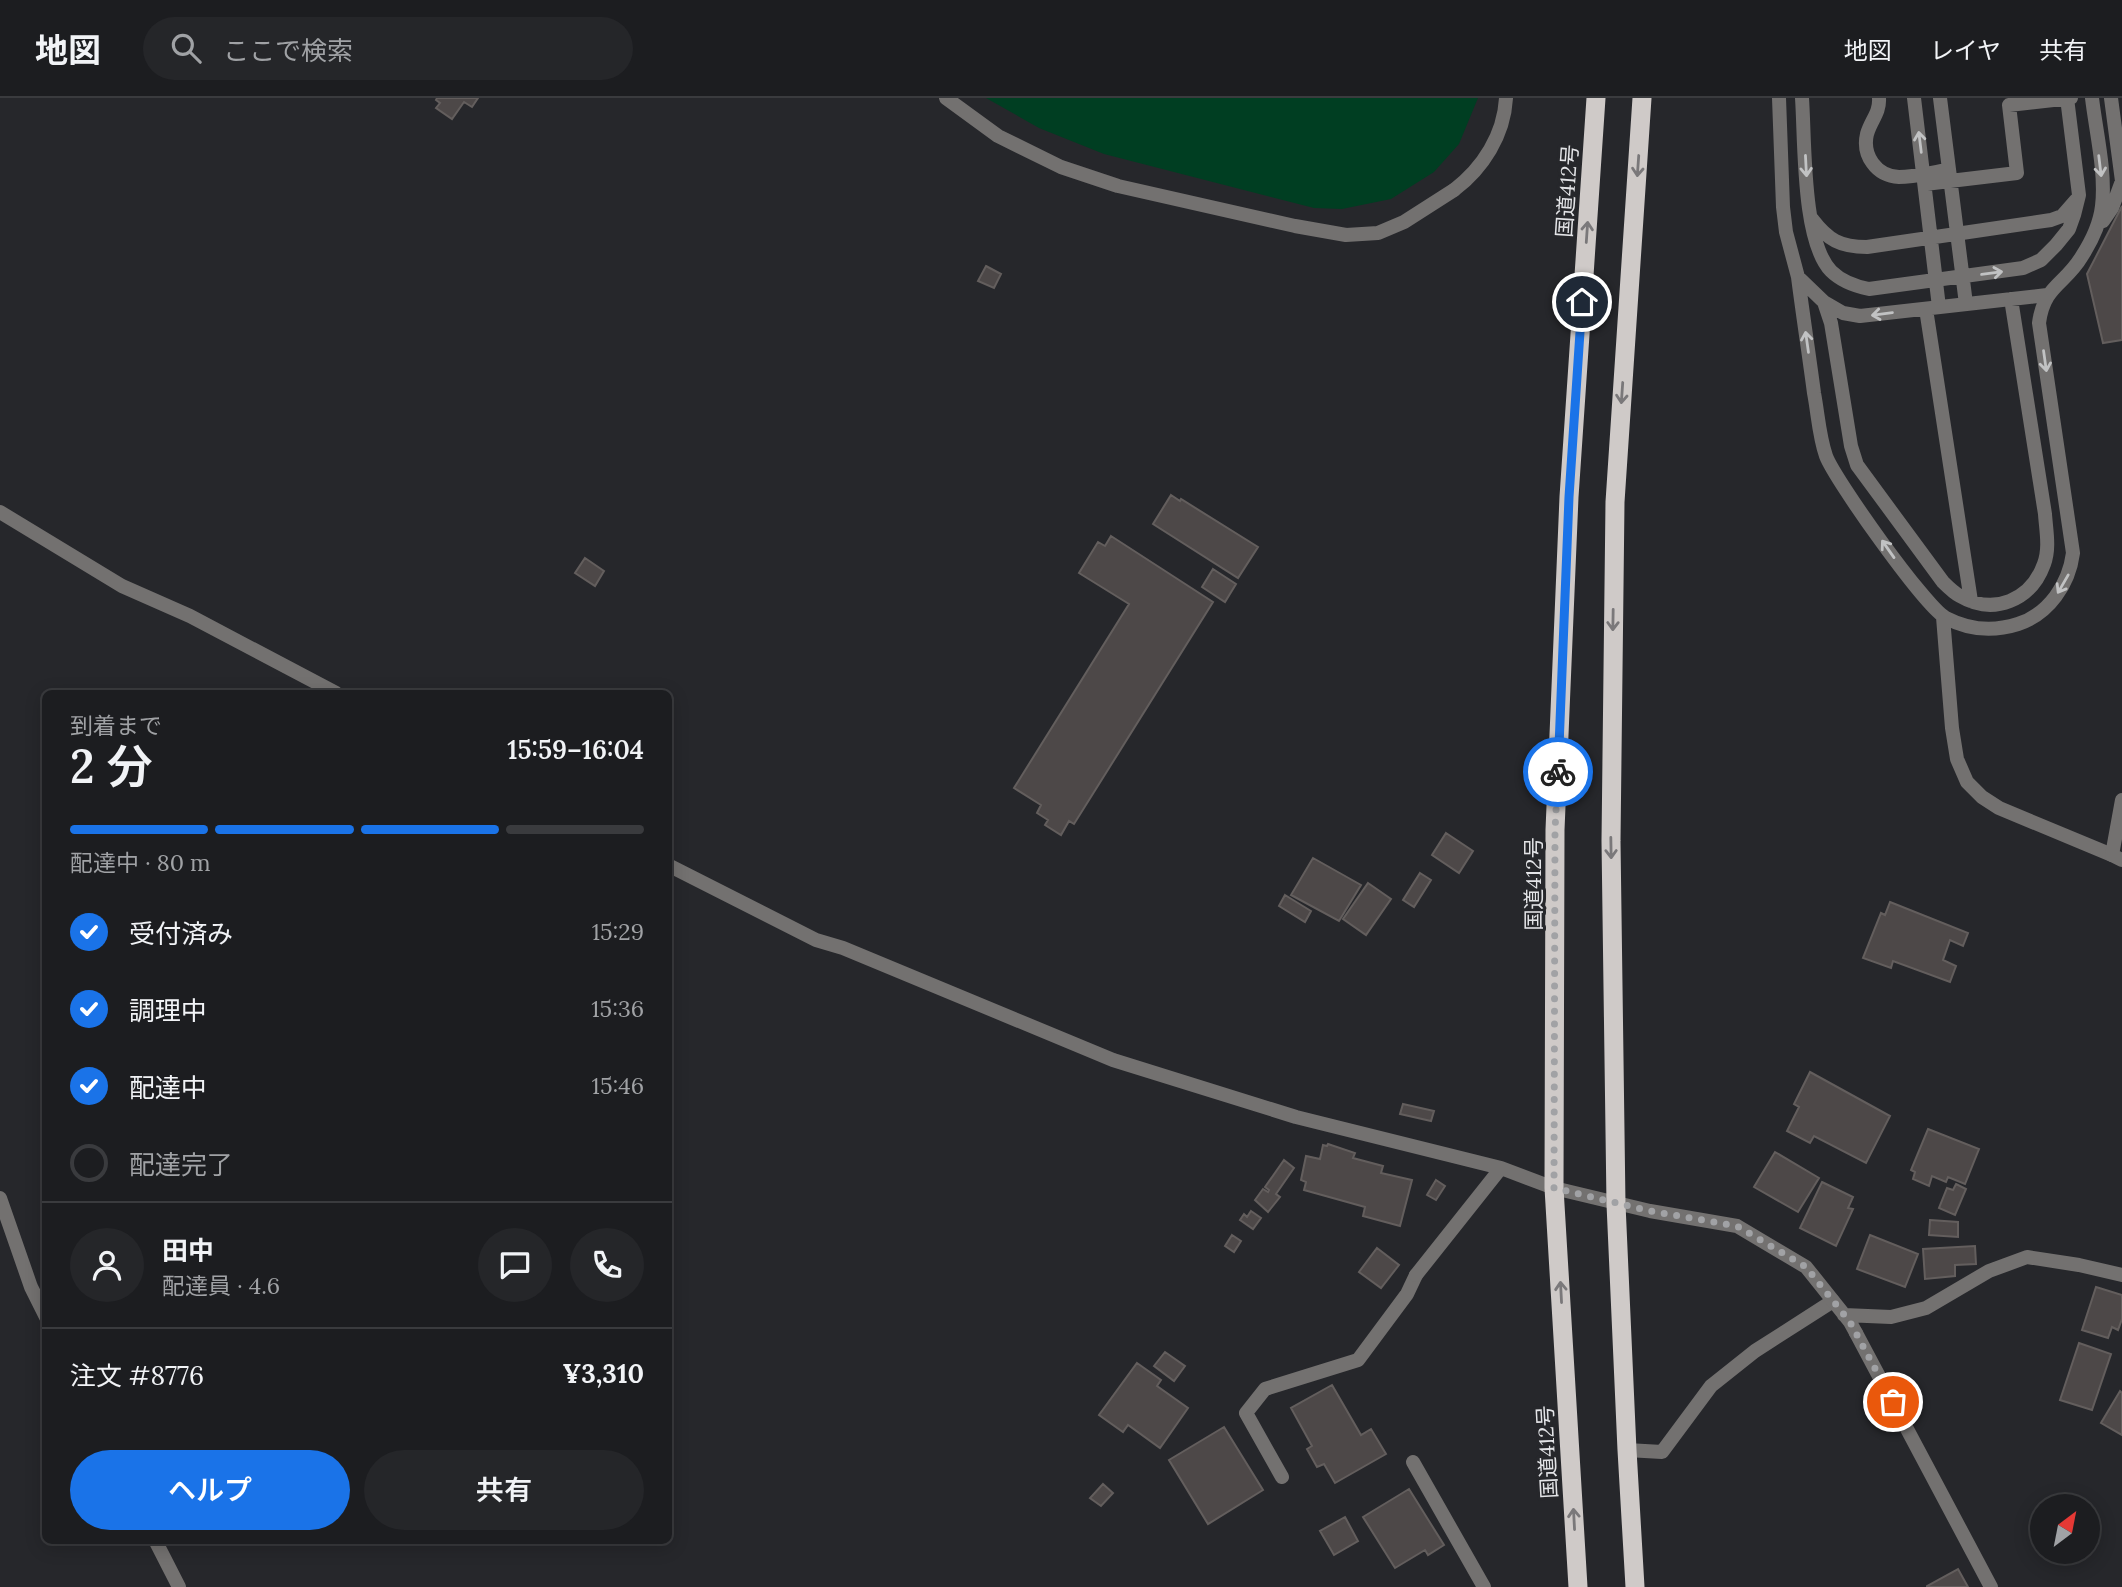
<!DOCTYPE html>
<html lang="ja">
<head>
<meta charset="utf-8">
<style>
  :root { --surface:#1c1d20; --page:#252629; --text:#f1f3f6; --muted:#a0a2a5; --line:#3a3b3e; --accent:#1a73e8 }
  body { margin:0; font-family:Lora,"Noto Sans JP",serif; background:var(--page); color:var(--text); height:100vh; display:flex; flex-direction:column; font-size:26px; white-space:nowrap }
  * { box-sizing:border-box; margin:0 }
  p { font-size:23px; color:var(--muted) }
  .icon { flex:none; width:38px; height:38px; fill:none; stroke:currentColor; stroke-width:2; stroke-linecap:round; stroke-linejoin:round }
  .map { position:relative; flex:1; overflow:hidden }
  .sheet { position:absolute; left:42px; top:592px; width:630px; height:854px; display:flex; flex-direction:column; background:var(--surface); border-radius:10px; box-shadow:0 4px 18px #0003,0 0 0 2px var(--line) }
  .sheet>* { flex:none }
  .needle { width:46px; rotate:32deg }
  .tools { position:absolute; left:2030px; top:1396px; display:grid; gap:14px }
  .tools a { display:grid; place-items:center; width:70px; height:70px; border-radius:50%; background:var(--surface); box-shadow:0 4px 18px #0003,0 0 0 2px var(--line); font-size:35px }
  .pin { position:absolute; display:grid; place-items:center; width:60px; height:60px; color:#fff; margin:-30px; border:4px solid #fff; border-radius:50%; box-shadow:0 2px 7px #0007 }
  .courier { position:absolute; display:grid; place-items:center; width:70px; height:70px; margin:-35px; border:5px solid #1a73e8; border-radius:50%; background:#fff; color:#222; box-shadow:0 2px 9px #0007 }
  .overview em { font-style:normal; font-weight:600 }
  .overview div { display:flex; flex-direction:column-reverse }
  .overview { display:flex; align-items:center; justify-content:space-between; height:119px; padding:0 28px }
  h1 { font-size:46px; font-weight:600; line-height:52px }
  .bar { display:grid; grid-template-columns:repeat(4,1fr); gap:10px 7px; align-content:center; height:84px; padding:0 28px }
  .bar i { height:9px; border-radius:5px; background:var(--line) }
  .bar .selected { background:var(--accent) }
  .bar p { grid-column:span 4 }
  .line { display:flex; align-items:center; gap:18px; padding:0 28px; border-top:2px solid var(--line) }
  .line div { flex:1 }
  .round { display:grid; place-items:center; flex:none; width:74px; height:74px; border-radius:37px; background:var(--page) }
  ol { padding:0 28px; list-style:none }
  li { display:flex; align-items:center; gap:21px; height:77px }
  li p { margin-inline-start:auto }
  li .icon { padding:7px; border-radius:50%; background:var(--accent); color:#fff; stroke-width:4 }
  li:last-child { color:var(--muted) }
  li i { width:38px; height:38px; border:4px solid var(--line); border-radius:50% }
  .action { display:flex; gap:14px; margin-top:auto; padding:14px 28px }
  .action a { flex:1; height:80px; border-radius:42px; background:var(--accent); color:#fff; font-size:28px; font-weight:600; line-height:80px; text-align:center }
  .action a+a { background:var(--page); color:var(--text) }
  header { display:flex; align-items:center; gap:42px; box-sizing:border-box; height:98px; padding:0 35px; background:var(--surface); border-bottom:2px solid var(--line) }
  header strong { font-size:33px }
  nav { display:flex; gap:38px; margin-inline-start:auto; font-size:24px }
  .search { width:490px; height:63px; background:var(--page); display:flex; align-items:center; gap:18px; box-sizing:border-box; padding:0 24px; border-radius:38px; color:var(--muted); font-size:26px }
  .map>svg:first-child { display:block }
  .green { fill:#003e22 }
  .building { fill:#4d4848; stroke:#635e5d; stroke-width:2 }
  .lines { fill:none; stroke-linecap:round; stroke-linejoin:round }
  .service { stroke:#737170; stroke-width:14 }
  .minor { stroke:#737170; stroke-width:14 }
  .tertiary { stroke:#737170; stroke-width:14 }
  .trunk { stroke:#cfcac8; stroke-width:19 }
  .oneway { stroke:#c1c2c3 }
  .oneway2 { stroke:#7a787a }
  .done { stroke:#a1a2a5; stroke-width:7; stroke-dasharray:0 12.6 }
  .route { stroke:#1a73e8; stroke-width:9 }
  .labels { text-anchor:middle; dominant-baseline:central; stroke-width:6; stroke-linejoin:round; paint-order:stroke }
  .street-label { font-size:21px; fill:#e3e4e7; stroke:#26272b }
</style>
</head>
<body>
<header>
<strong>地図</strong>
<div class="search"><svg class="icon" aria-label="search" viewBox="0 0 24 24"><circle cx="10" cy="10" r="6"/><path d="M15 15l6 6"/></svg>ここで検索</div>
<nav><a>地図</a><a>レイヤ</a><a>共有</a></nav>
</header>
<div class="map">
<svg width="2122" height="1489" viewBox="0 0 2122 1489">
  <rect width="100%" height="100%" fill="#26272b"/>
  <path class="green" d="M986,0H1478L1459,46L1434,74L1391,101L1342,111L1314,110L1104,56L1039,30Z"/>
  <path class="building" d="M437,0H478L472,9L464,4L452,21L436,10L440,5L436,2Z
    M2122,108V242L2103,245L2087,176Z
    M986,168L1001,176L994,190L978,183Z
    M1171,397L1180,403L1181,401L1258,449L1238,480L1153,426Z
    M1111,438L1213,504L1074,726L1069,723L1061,737L1045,727L1048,722L1037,715L1041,707L1014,690L1129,506L1079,475L1098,444L1105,448Z
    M585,460L604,473L595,488L575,475Z
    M1213,471L1236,486L1225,504L1202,489Z
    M1446,735L1473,753L1459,775L1432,757Z
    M1313,760L1361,787L1339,823L1291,797Z
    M1420,775L1431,782L1414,809L1403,802Z
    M1368,785L1391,801L1366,837L1343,821Z
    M1285,797L1311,813L1305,824L1279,808Z
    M1890,804L1968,835L1963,848L1950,842L1943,862L1956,868L1950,884L1893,863L1891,870L1863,860L1881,815L1885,817Z
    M1810,974L1890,1018L1866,1065L1814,1038L1810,1045L1787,1033L1799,1009L1794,1006Z
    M1403,1006L1434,1013L1431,1023L1400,1016Z
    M1928,1031L1979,1051L1965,1086L1948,1079L1946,1084L1932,1078L1929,1088L1913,1081L1915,1074L1911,1072Z
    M1328,1046L1355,1055L1353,1060L1383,1068L1381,1075L1412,1082L1400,1128L1363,1118L1365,1109L1304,1092L1306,1084L1301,1082L1306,1058L1320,1061L1323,1047L1327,1048Z
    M1775,1054L1819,1080L1798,1114L1754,1089Z
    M1284,1062L1294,1070L1276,1096L1280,1099L1268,1114L1255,1102L1263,1091L1268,1094L1269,1092L1265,1089Z
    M1436,1082L1445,1088L1436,1102L1427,1097Z
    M1822,1084L1853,1099L1848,1110L1853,1111L1836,1148L1800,1130Z
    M1956,1086L1966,1091L1955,1117L1939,1110L1947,1090L1953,1092Z
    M1251,1113L1261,1120L1253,1131L1240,1122L1244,1116L1247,1119Z
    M1930,1122L1958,1124V1139L1929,1137Z
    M1232,1137L1241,1143L1234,1154L1225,1148Z
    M1870,1137L1918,1156L1905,1189L1857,1171Z
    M1975,1148L1976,1166L1955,1167V1178L1925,1181L1923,1151Z
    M1377,1150L1399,1167L1381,1190L1359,1174Z
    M2096,1189L2122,1197V1221L2118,1232L2112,1229L2108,1240L2082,1232Z
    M2079,1245L2111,1256L2092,1312L2060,1302Z
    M1165,1254L1185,1268L1174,1283L1154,1268Z
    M1137,1265L1161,1282L1157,1288L1188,1310L1160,1350L1128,1327L1123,1334L1099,1317Z
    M1332,1287L1361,1337L1371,1331L1386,1356L1335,1385L1324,1366L1317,1369L1307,1351L1312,1348L1291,1310Z
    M2120,1293L2122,1295V1337L2101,1325Z
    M1224,1329L1263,1392L1208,1426L1169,1362Z
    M1103,1386L1113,1395L1101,1408L1090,1400Z
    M1409,1391L1444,1447L1428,1457L1425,1452L1395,1470L1363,1419Z
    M1345,1419L1358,1443L1334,1457L1320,1433Z
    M1958,1471L1968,1489H1927V1488Z"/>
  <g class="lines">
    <path class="service" d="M1779,0L1783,109L1786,134L1798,179L1824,204L1843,215L1860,218L2047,197
      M1802,0C1805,42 1802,143 1831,173C1841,183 1854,188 1869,191L2023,170L2041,162L2056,147L2069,131L2074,117L2079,97L2067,0
      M1879,0C1880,15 1871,22 1867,36C1862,57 1876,78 1899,79C1915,79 1933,74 1948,72
      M1914,0L1939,209
      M1940,0L1966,206
      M1925,86L2017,75L2009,7L2071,0
      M1812,121C1828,142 1840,149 1867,149L2051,122L2062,118L2076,102
      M2103,123L2112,110L2122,83L2111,0
      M1798,179C1803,218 1809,257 1814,295C1818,316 1819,338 1826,358C1835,382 1926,510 1946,520C1969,532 1993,534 2018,526C2049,516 2069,486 2073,455L2039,225C2044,187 2065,187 2082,158C2091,144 2100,125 2102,108C2106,74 2096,34 2092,0
      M1824,204L1831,225L1851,348L1857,367L1943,484C1948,489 1954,495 1960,498C1994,518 2031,502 2044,466C2050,450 2046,432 2045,416L2011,201
      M1926,211L1971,503
      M1943,519L1952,630L1957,661L1967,684L1982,699L1999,710L2112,757
      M1856,1235L1991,1489
      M1627,1352L1662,1354L1711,1288L1755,1253L1833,1203
      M1282,1379L1246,1315L1265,1291L1358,1262L1407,1196L1416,1177"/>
    <path class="minor" d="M1454,92C1483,70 1504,37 1506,0
      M0,414L122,488L190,518L336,595
      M2122,702L2112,757L2122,762
      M668,767L816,842L843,850L1113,962L1296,1019L1501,1070L1554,1090L1650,1113L1737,1128L1806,1169L1850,1224L1856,1235
      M0,1100L31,1189L46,1219
      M1416,1177L1501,1070
      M1844,1217L1891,1219L1926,1210L1989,1173L2027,1159L2079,1167L2122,1177
      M1413,1364L1484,1489
      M155,1442L179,1489"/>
    <path class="tertiary" d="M946,0L998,38L1061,69L1118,88L1295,128L1346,137L1378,135L1404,124L1454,92"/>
    <path class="trunk" d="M1578,1489L1554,1090L1555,732L1569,399L1596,0
      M1635,1489L1627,1352L1616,1106L1611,743L1615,404L1642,0"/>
  </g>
  <defs><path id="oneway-shaft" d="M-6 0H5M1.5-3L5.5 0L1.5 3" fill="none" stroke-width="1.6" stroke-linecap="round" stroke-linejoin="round" transform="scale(1.75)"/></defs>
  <g class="oneway">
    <use href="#oneway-shaft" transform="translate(1920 44) rotate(-97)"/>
    <use href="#oneway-shaft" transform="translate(1806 68) rotate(87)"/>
    <use href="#oneway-shaft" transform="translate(2100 68) rotate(83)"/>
    <use href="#oneway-shaft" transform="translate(1992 175) rotate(-8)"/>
    <use href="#oneway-shaft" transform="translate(1882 216) rotate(173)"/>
    <use href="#oneway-shaft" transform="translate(1807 244) rotate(-98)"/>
    <use href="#oneway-shaft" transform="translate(2045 263) rotate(82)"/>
    <use href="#oneway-shaft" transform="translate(1888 451) rotate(-125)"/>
    <use href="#oneway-shaft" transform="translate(2063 486) rotate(120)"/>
  </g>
  <g class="oneway2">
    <use href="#oneway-shaft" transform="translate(1638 68) rotate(94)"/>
    <use href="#oneway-shaft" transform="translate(1587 134) rotate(-86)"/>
    <use href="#oneway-shaft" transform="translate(1622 295) rotate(94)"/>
    <use href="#oneway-shaft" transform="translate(1613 522) rotate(91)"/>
    <use href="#oneway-shaft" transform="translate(1611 750) rotate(89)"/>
    <use href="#oneway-shaft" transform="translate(1561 1194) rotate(-93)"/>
    <use href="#oneway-shaft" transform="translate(1574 1421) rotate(-93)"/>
  </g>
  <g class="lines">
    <path class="done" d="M1558,674L1555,732L1554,1090L1650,1113L1737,1128L1806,1169L1850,1224L1893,1304"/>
    <path class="route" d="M1558,674L1569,399L1582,204"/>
  </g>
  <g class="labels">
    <g class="street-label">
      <text transform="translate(1567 93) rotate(-86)">国道412号</text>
      <text transform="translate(1533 786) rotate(-90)">国道412号</text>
      <text transform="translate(1547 1354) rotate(-93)">国道412号</text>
    </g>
  </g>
</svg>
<div class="tools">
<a><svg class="needle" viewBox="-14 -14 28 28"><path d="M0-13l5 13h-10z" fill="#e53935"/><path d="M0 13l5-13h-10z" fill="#a0a2a5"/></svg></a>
</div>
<div class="pin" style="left:1893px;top:1304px;background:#ea580c"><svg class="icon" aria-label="bag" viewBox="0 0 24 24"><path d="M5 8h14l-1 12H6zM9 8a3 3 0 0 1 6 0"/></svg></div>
<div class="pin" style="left:1582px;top:204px;background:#1f2937"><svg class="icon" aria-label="home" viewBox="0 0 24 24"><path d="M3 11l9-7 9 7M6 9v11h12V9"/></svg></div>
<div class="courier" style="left:1558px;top:674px"><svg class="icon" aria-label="bike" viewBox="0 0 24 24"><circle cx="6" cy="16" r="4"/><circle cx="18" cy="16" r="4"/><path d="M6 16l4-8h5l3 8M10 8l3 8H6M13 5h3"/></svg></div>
<section class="sheet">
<div class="overview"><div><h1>2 分</h1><p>到着まで</p></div><em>15:59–16:04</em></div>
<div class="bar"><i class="selected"></i><i class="selected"></i><i class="selected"></i><i></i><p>配達中 · 80 m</p></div>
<ol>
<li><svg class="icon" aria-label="check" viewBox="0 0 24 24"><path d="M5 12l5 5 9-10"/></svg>受付済み<p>15:29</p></li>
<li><svg class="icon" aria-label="check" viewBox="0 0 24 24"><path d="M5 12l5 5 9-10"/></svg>調理中<p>15:36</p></li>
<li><svg class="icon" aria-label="check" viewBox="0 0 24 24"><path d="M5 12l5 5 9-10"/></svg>配達中<p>15:46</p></li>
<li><i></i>配達完了</li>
</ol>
<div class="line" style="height:126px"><a class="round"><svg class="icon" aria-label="person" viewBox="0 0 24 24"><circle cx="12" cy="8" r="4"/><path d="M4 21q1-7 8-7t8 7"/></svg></a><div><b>田中</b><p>配達員 · 4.6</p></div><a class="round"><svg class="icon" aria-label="chat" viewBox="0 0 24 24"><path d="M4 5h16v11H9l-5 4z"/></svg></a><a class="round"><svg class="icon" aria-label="phone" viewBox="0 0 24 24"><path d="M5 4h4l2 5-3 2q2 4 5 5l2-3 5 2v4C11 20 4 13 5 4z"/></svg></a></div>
<div class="line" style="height:91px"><div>注文 #8776</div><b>¥3,310</b></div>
<div class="action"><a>ヘルプ</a><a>共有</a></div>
</section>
</div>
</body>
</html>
